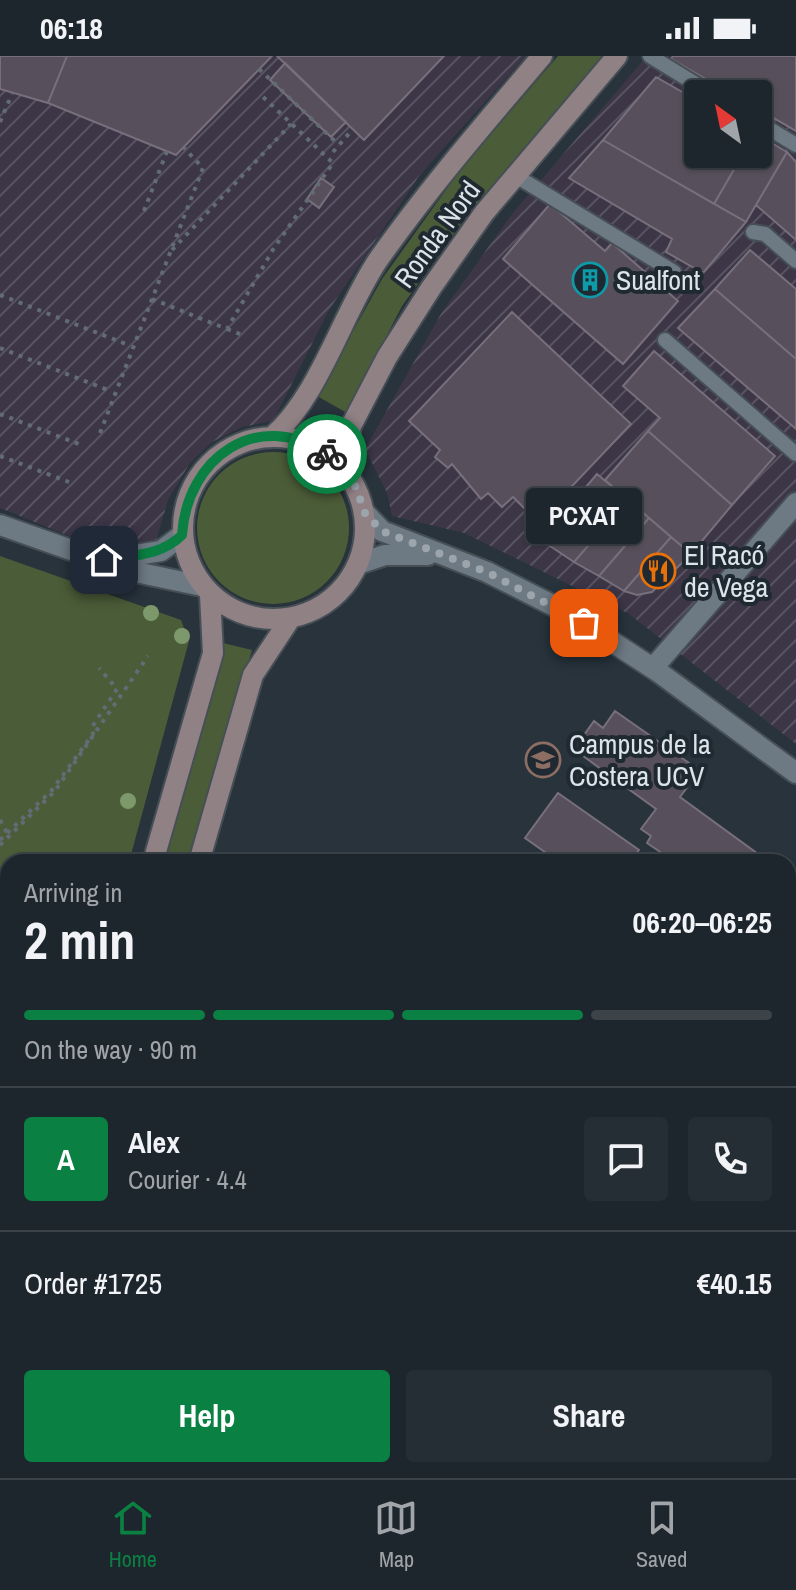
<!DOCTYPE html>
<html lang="en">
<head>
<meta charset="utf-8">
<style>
  :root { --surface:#1e262d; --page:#262e35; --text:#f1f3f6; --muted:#a1a5aa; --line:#3c4349; --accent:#0b8043 }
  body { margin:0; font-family:"Archivo Narrow",sans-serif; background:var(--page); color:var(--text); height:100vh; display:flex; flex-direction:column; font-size:30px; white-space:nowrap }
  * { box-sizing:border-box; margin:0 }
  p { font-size:26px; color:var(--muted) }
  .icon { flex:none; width:44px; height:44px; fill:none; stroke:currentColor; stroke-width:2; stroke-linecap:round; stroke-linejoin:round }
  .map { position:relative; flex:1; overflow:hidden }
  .details { position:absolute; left:0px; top:798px; width:796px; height:624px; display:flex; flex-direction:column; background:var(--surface); border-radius:24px 24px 0 0; box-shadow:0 2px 6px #0004,0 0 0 2px var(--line) }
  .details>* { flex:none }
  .needle { width:52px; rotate:327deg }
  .tools { position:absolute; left:684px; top:24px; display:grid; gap:16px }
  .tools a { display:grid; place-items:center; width:88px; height:88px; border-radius:8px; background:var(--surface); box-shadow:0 2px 6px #0004,0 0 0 2px var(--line); font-size:40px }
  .pin { position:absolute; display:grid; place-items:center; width:68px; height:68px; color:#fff; margin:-34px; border-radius:16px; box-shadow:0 4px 12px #0006 }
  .courier { position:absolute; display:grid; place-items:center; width:80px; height:80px; margin:-40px; border:6px solid #0b8043; border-radius:50%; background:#fff; color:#222; box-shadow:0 2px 10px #0007 }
  .bubble { position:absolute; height:56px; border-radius:8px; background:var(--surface); box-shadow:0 2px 6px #0004,0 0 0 2px var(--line); font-size:26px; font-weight:800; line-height:56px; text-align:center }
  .summary em { font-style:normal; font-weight:800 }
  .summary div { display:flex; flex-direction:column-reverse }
  .summary { display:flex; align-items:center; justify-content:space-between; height:136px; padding:0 24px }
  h1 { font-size:52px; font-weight:800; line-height:60px }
  .bar { display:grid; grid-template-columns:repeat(4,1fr); gap:12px 8px; align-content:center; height:96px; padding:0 24px }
  .bar i { height:10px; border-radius:6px; background:var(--line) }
  .bar .selected { background:var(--accent) }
  .bar p { grid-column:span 4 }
  .line { display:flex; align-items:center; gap:20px; padding:0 24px; border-top:2px solid var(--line) }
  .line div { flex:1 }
  .round { display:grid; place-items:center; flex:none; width:84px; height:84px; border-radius:8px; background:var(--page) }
  .primary-button { display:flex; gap:16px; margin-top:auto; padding:16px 24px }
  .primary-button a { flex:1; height:92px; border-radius:8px; background:var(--accent); color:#fff; font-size:32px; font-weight:800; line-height:92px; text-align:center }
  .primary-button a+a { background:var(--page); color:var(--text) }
  .status { display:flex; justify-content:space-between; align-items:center; height:56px; padding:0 40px; background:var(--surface); direction:ltr }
  .status svg { height:22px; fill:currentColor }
  .menu { display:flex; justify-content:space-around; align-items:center; height:112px; border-top:2px solid var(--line); background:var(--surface); font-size:22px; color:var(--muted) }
  .menu a { display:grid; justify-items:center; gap:4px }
  .menu .selected { color:var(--accent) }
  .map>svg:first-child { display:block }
  .industrial { fill:url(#industrial-furrows); fill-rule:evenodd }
  .green { fill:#4b5c38 }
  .forest { fill:url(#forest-crowns) }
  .building { fill:#57505c; stroke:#776f7c; stroke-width:2 }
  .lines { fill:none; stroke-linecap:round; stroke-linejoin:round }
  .lane-casing { stroke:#464f56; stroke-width:18 }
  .street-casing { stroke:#464f56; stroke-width:24 }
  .secondary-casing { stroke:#464f56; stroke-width:24 }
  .path { stroke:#636c74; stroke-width:4; stroke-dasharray:4 6; stroke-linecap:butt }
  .lane { stroke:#6d7983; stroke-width:14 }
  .street { stroke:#6d7983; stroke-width:20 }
  .secondary { stroke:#908185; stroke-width:20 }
  .tree { fill:#7d996b }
  .done { stroke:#9da5ac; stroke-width:8; stroke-dasharray:0 14.4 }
  .route { stroke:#0b8043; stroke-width:10 }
  .labels { text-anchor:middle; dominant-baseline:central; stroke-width:8; stroke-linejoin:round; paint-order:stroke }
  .street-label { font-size:28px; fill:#dce3e9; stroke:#1f2932 }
  .poi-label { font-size:28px; fill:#dce3e9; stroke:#1f2932; text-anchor:start }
</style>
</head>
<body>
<div class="status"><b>06:18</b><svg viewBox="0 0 49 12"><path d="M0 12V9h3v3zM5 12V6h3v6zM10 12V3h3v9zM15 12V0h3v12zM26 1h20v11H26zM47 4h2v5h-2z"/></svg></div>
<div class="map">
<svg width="796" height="1422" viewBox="0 0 796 1422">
  <defs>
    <pattern id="industrial-furrows" width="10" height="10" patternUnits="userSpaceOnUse" patternTransform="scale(2)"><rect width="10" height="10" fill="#3c3647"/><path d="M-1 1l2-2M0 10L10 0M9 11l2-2" fill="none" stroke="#585362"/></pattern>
    <pattern id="forest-crowns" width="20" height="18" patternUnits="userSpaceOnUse" patternTransform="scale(2)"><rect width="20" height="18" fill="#476223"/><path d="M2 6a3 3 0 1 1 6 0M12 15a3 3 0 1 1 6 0" fill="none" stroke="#617843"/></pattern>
  </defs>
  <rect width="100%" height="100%" fill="#28333c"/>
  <path class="industrial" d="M0,0H526L419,120L329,254L273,365L242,371L212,386L190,407L168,444L155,489L146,496L94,490L0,452Z
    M647,0H796V688L629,558L464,477L392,460L387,437L365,393L442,256L512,158ZM698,38H758V98H698Z"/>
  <path class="green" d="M558,0H604L470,155L402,250L347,357L317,340L382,223L461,113Z
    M197 472a76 76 0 1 1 152 0a76 76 0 1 1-152 0Z
    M0,500L181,564L189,585L129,806H8V1249L0,1274Z
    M223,587L252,594L191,806H161Z
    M8,1346V1414H17L15,1422H0V1374Z"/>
  <path class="forest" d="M796,1377V1422H670L673,1414L763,1417L788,1414V1387Z"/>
  <path class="building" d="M0,0H67L48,47L0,33Z
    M67,0H272L176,99L48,47Z
    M277,0H444L364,84Z
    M673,0H796V75L758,53V38H732L671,3Z
    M285,7L346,66L331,81L270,24Z
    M656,21L698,45V98H743L714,148L603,84Z
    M758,79L787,96L746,166L714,148L743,98H758Z
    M603,84L746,166L703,217L666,196L672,183L569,122Z
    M787,96L796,106V184L756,149Z
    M321,122L334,131L319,152L307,143Z
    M550,148L605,195L612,187L678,245L623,308L503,203Z
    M750,194L796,233V303L715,233Z
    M715,233L796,303V373L678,272Z
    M512,256L631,368L538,466L513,441L502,451L488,437L481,443L452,408L448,412L435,401L440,394L409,365Z
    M654,295L775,400L732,449L648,375L660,362L623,330Z
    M648,375L732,449L691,498L605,424Z
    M597,418L628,444L574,506L541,484Z
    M628,444L649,462L599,520L574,506Z
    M649,462L671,481L624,535L599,520Z
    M671,481L691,498L652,536L637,539L624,535Z
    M615,655L689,707L685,713L695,721L680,741L765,803L763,806H675L647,787L651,780L641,773L656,753L583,700L589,694L579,686L594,665L603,672Z
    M558,737L639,794L630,806H559L525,782Z
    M788,980L796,981V1211L788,1210Z
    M162,1414H326L324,1422H164L165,1416Z
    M385,1414H429L427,1422H382Z"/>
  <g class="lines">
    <g class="lane-casing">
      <path id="lane" d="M650,0L712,38
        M758,66L796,89
        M516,120L674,216
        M753,176L765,178L796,205
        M665,284L796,398"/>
    </g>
    <g class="street-casing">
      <path id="street" d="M364,456L382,475L487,516L568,557L657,615L796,717
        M0,469L131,515L202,530
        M104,504L161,495L182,479
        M358,508L385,499H428
        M653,612L796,447"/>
    </g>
    <g class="secondary-casing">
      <path id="secondary" d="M183 472a91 91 0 1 1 182 0a91 91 0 1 1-182 0Z
        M272,381C320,339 342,258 378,204C428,133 486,66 542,0
        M345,414L351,370L387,301L431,232L484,157L617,0
        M153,806L213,597L210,539
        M199,806L253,619L290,563
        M0,1338L8,1311
        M24,1422L26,1414"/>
    </g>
    <path class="path" d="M259,13L339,89
      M0,66L12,38
      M333,96L353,73
      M144,155L167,95
      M172,194L291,68
      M0,239L126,288
      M152,243L227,273L274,192L333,107L260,38
      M227,273L245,280
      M0,292L108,334
      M0,358L84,390
      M100,377L203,112L184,92
      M0,400L69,426
      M0,764L7,777
      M0,784L52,734L93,678L92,671L117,633L99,612
      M0,789L55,735L148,600
      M788,1337L796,1338"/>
    <use href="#lane" class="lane"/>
    <use href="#street" class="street"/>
    <use href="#secondary" class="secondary"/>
  </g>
  <g class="tree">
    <circle cx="151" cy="557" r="8"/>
    <circle cx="182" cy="580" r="8"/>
    <circle cx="128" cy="745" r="8"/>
  </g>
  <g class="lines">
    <path class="done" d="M327,398L345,414L357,433L364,456L382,475L487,516L584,567"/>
    <path class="route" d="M104,504C133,499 161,500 182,479C187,402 257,351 327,398"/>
  </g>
  <defs>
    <g id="building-ring" transform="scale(1.8)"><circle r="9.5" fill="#1f2932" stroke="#0f9aa8" stroke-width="1.5"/><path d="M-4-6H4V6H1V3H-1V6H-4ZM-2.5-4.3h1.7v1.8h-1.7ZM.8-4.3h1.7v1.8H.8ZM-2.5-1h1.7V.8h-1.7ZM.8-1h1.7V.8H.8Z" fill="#0f9aa8"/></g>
    <g id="restaurant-ring" transform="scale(1.8)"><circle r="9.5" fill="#1f2932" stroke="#e8710a" stroke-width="1.5"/><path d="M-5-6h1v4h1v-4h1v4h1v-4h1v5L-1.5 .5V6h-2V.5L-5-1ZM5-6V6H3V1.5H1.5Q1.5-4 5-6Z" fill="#e8710a"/></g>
    <g id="university-ring" transform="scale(1.8)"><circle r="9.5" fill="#1f2932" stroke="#8d6e63" stroke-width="1.5"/><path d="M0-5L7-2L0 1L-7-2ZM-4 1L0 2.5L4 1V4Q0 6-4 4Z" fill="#8d6e63"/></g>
  </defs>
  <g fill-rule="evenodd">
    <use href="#building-ring" x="590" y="224"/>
    <use href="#restaurant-ring" x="658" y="515"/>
    <use href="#university-ring" x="543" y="704"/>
  </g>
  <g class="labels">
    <g class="street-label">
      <text transform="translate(437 178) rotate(-54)">Ronda Nord</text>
    </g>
    <g class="poi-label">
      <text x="616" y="224">Sualfont</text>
      <text x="684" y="499">El Racó<tspan x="684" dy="32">de Vega</tspan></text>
      <text x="569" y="688">Campus de la<tspan x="569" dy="32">Costera UCV</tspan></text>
    </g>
  </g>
</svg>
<div class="tools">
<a><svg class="needle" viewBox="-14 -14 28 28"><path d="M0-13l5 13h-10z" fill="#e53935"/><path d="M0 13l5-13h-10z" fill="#a1a5aa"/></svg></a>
</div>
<div class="pin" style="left:584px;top:567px;background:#ea580c"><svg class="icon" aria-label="bag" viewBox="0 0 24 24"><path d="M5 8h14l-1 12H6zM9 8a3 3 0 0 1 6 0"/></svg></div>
<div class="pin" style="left:104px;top:504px;background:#1f2937"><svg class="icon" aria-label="home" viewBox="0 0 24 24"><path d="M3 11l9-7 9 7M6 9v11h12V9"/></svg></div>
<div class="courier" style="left:327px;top:398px"><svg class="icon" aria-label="bike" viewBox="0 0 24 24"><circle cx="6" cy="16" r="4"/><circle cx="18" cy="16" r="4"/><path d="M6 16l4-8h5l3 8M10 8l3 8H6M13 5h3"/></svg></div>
<div class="bubble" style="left:526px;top:432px;width:116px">PCXAT</div>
<section class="details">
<div class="summary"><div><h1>2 min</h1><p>Arriving in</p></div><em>06:20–06:25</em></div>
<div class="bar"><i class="selected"></i><i class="selected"></i><i class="selected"></i><i></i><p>On the way · 90 m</p></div>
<div class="line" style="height:144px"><b class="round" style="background:var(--accent);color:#fff">A</b><div><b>Alex</b><p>Courier · 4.4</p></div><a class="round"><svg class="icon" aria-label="chat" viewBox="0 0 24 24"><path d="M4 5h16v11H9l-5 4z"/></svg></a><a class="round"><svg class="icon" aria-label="phone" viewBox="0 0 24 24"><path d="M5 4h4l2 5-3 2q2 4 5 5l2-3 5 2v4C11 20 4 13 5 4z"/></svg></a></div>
<div class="line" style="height:104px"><div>Order #1725</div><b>€40.15</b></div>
<div class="primary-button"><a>Help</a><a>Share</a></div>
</section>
</div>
<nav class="menu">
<a class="selected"><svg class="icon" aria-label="home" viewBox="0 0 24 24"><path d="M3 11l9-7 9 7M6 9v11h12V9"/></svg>Home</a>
<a><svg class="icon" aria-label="map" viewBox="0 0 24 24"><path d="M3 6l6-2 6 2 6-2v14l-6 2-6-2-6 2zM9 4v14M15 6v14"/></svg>Map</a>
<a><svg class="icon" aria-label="saved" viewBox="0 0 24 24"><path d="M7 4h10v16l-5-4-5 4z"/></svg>Saved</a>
</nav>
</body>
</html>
